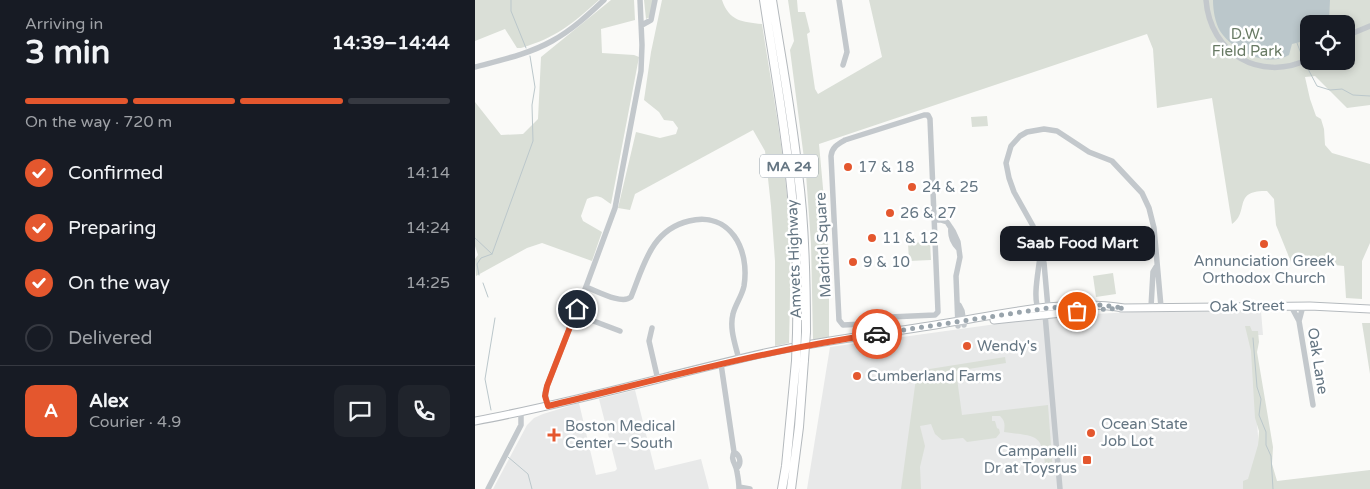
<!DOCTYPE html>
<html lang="en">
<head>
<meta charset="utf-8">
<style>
  :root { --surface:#171b24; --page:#20242c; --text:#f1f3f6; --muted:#9ea1a6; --line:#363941; --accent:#e4572e }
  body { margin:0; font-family:"Varela Round",sans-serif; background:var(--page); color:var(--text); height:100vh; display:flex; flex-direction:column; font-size:19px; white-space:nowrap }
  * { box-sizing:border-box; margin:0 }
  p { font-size:16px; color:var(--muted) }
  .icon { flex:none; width:28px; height:28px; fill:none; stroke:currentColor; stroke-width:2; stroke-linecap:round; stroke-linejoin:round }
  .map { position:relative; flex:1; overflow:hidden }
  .details { display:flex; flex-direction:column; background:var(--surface); width:475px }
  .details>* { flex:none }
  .controls { position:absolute; left:825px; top:15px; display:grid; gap:10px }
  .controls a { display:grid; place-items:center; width:55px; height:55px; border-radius:10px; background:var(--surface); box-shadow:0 2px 8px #0003; font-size:25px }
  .pin { position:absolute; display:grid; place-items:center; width:42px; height:42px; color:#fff; margin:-21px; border:2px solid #fff; border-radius:50%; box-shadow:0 1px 5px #0007 }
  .courier { position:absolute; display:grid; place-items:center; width:50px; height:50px; margin:-25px; border:4px solid #e4572e; border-radius:50%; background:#fff; color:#222; box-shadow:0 1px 6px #0007 }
  .bubble { position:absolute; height:35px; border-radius:10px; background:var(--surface); box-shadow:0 2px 8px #0003; font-size:16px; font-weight:700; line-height:35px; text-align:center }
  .summary em { font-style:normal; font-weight:700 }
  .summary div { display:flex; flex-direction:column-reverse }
  .summary { display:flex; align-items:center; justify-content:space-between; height:85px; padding:0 25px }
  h1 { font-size:32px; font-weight:700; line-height:38px }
  .bar { display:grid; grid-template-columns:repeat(4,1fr); gap:8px 5px; align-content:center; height:60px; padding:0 25px }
  .bar i { height:6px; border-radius:4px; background:var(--line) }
  .bar .on { background:var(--accent) }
  .bar p { grid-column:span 4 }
  .line { display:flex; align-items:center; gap:12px; padding:0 25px; border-top:1px solid var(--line) }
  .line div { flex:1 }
  .round { display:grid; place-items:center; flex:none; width:52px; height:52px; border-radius:10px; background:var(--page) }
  ol { padding:0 25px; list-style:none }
  li { display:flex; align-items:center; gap:15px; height:55px }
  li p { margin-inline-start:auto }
  li .icon { padding:5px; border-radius:50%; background:var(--accent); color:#fff; stroke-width:4 }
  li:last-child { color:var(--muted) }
  li i { width:28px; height:28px; border:2px solid var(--line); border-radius:50% }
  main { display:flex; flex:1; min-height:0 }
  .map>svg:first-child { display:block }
  .built { fill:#e8e9e9 }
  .green { fill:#dadfd7; fill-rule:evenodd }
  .water { fill:#bbc7cb }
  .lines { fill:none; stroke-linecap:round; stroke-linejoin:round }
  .stream { stroke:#bbc7cb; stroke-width:1 }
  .major-casing { stroke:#b5babe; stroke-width:9 }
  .highway-casing { stroke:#b4b9bd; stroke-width:10 }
  .minor { stroke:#c3c8cc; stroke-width:5.5 }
  .major { stroke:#fff; stroke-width:7 }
  .highway { stroke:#fff; stroke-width:8 }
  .highway-bridge-casing { stroke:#b4b9bd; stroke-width:10; stroke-linecap:butt }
  .highway-bridge { stroke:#fff; stroke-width:8 }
  .done { stroke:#99a4ac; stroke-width:5; stroke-dasharray:0 9 }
  .route { stroke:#e4572e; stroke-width:6 }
  .poi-dot { fill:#e4572e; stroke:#fff; stroke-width:2 }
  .labels { text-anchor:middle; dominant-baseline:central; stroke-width:5; stroke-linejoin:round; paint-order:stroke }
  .shield { fill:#fff; stroke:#939fa8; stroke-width:1 }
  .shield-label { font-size:14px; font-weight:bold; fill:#657683 }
  .park-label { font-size:15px; fill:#687a64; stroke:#fff }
  .poi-label { font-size:15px; fill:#657683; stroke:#fff; text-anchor:start }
  .street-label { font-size:15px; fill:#657683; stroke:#fff }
</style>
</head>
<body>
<main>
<section class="details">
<div class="summary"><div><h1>3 min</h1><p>Arriving in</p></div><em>14:39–14:44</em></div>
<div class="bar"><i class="on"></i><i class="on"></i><i class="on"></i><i></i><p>On the way · 720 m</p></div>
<ol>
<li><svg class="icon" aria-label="check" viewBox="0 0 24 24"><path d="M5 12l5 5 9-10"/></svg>Confirmed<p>14:14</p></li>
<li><svg class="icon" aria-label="check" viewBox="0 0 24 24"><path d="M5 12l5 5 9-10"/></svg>Preparing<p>14:24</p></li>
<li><svg class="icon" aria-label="check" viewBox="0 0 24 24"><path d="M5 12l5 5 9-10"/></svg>On the way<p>14:25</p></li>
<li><i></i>Delivered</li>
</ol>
<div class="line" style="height:90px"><b class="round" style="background:var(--accent);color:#fff">A</b><div><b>Alex</b><p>Courier · 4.9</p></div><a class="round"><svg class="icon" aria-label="chat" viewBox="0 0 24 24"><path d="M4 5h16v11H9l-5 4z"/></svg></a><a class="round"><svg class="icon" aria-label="phone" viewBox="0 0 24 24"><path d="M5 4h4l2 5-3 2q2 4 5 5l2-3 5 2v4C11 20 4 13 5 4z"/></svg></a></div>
</section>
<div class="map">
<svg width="895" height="489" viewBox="0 0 895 489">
  <rect width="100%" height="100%" fill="#fafaf8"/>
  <path class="built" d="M786,311L788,335H783V331L777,351L784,450L770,489H332L355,347L580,316L658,312Z
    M160,390L180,470L226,459L234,489H18L52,425L59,418L68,414L104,403L121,475L140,471L142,469L124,399Z"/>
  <path class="green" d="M0,0H124C96,25 82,37 46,48H42L30,29L0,41Z
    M136,0H159L160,20L126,29L127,53L159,55L164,57L136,204C126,198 125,193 112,199L106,216L108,221L127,232L117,261L67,243L52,248L1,276L0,259L3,255L0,246V102L26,135L48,134L63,119L66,57Z
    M169,0H178L175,17L171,19Z
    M187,0H247C254,21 267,22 287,24C297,89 310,155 314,221C316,262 315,303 314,343L300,346V261L296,206L290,151L278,130L160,194L155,210L143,208L161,132L185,138L201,134L203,128L198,121L189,120L184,112L169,100L176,52Z
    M313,0H322L323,12H330L335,32L332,34L340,89L343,94L407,57L394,0H895V105L872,108L840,76L830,77L835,99L841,116L846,119L849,129L850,145L857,153L895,164V243L887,261V299L871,298L869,266L849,264L838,260L816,262L801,225L799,199L792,191C757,190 775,212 757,224L737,98L682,108L678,49L672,34L344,144L354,254V339H338L336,244L331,174L315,50L319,41ZM834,24H871V61H834Z
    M512,116L513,126L497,127L496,117Z
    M455,242L456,260L434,261L433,243Z
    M638,273L641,294L621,297L618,276Z
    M887,323H895V374Z
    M770,326H775L777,331H783L784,342L782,352L798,447L797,464L802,481L895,470V489H768V481L773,479L783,445L784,431L780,418L776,351Z
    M530,357L531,363L481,371L487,415L573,405L578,472H571C567,433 564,437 529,432C530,424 530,421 525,416H517V421H520L522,428L524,429L525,433L521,438L492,442L488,438L467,440L460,434L456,424L445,426L450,446L445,467L446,489H426L442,371Z"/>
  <path class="water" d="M738,0H855L854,21L853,24H834V46L829,41L817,44L814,55C792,68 758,51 745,31C740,22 738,10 738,0Z"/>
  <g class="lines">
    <path class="stream" d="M36,0V11L51,48
      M822,43L827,56
      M832,67L842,86L855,90L867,89L878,95L895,96
      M0,238L17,254
      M4,275L2,264L6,258L17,254L58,141L57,105L60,87L55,56
      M8,283L13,297
      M778,338L782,387L786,399L784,415L791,432V445L796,456L798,489
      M16,410L10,379L20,318
      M33,457L53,474L57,489"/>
    <g class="major-casing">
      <path id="major" d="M646,308L835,306L895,309
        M519,320L616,310
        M0,421C98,403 193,375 290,353C348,340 407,334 466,324C523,315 591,298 649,308"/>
    </g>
    <g class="highway-casing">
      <path id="highway" d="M289,0C299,65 311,130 317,196C322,242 323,287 322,333
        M297,0C306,57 317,115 323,173C330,225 331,279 331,332
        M307,489L311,466L321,361
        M316,489L324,427L329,360"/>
    </g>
    <path class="minor" d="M364,0L372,52L368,65
      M731,0C735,53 785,83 834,59
      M167,25L176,20L180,0
      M871,36L895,26
      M0,67C26,60 54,54 77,41C97,30 113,15 129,0
      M449,115H453L455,119L463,312L460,315L415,317L409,323L368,325L364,320L356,156C357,147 363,144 370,140Z
      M460,220H466L472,222L478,231L483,242L485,257L481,276L483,326
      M476,228C475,236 477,242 483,248
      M111,287C122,291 147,305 156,297C169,265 176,230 214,221C255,211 275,249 269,286C267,296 260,305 258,314C254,329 261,346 264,360
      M484,305L487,311L489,325
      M816,306L824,321L838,405
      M676,307L678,272L681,267
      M564,310C557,299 564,269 565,256
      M572,310L573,308L569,263L562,238L558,226L539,192L534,178L531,163L536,146L545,136L552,132L569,129L582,131L614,152L637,161L667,193L674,208L679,228L686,307
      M100,314L145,331
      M570,314L585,489
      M824,321L828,306
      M177,328L174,341L183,380
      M246,364L259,452C255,461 261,463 262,472C263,477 264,483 264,489
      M73,407L70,393L72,386L112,284L140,208L166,71L167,45L165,0
      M259,452C265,455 267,463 262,468
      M264,487L275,489
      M13,489L46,425V412"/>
    <use href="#major" class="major"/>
    <use href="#highway" class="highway"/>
    <g class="highway-bridge-casing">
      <path id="highway-bridge" d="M329,360L331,332
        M321,361L322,333"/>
    </g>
    <use href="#highway-bridge" class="highway-bridge"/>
  </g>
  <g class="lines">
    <path class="done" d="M402,334L573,308L626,305L649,308L602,311"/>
    <path class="route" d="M102,309L72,386L70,396L73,406C182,380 291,350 402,334"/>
  </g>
  <g class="poi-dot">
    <circle cx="373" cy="167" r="5"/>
    <circle cx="437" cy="187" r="5"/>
    <circle cx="415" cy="213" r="5"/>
    <circle cx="397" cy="238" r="5"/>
    <circle cx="789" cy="244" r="5"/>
    <circle cx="378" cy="262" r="5"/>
    <circle cx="492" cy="346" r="5"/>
    <circle cx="382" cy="376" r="5"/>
    <circle cx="616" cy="433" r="5"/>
    <path d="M76.5 427.5h5v5h5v5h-5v5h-5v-5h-5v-5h5z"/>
    <rect x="607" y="455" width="10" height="10" rx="2.5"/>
  </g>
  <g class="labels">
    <rect class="shield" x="285" y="154.5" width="58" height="23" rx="4"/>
    <g class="shield-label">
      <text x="314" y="166">MA 24</text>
    </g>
    <g class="park-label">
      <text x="772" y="34">D.W.<tspan x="772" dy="17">Field Park</tspan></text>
    </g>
    <g class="poi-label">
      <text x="383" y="167">17 &amp; 18</text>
      <text x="447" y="187">24 &amp; 25</text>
      <text x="425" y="213">26 &amp; 27</text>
      <text x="407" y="238">11 &amp; 12</text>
      <text x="789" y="261" text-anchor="middle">Annunciation Greek<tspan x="789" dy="17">Orthodox Church</tspan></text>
      <text x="388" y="262">9 &amp; 10</text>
      <text x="502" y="346">Wendy's</text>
      <text x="392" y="376">Cumberland Farms</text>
      <text x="626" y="424">Ocean State<tspan x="626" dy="17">Job Lot</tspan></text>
      <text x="90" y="426">Boston Medical<tspan x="90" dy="17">Center – South</tspan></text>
      <text x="602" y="451" text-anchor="end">Campanelli<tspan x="602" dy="17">Dr at Toysrus</tspan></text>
    </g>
    <g class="street-label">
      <text transform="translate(348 245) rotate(-93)">Madrid Square</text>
      <text transform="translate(319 259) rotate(-92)">Amvets Highway</text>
      <text transform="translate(772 306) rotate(-1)">Oak Street</text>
      <text transform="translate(843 361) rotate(81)">Oak Lane</text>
    </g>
  </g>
</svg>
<div class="controls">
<a><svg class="icon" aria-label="locate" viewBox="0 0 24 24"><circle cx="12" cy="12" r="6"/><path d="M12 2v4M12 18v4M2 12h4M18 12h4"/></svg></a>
</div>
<div class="pin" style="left:602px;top:311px;background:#ea580c"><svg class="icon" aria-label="bag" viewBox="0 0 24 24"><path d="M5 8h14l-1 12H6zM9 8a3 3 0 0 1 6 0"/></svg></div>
<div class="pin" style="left:102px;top:309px;background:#1f2937"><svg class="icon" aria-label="home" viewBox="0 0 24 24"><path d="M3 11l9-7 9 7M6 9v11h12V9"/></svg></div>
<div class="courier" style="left:402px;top:334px"><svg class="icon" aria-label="car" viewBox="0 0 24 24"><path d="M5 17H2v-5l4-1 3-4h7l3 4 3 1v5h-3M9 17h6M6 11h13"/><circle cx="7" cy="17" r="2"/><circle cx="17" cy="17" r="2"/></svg></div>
<div class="bubble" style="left:525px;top:226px;width:155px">Saab Food Mart</div>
</div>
</main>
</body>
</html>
